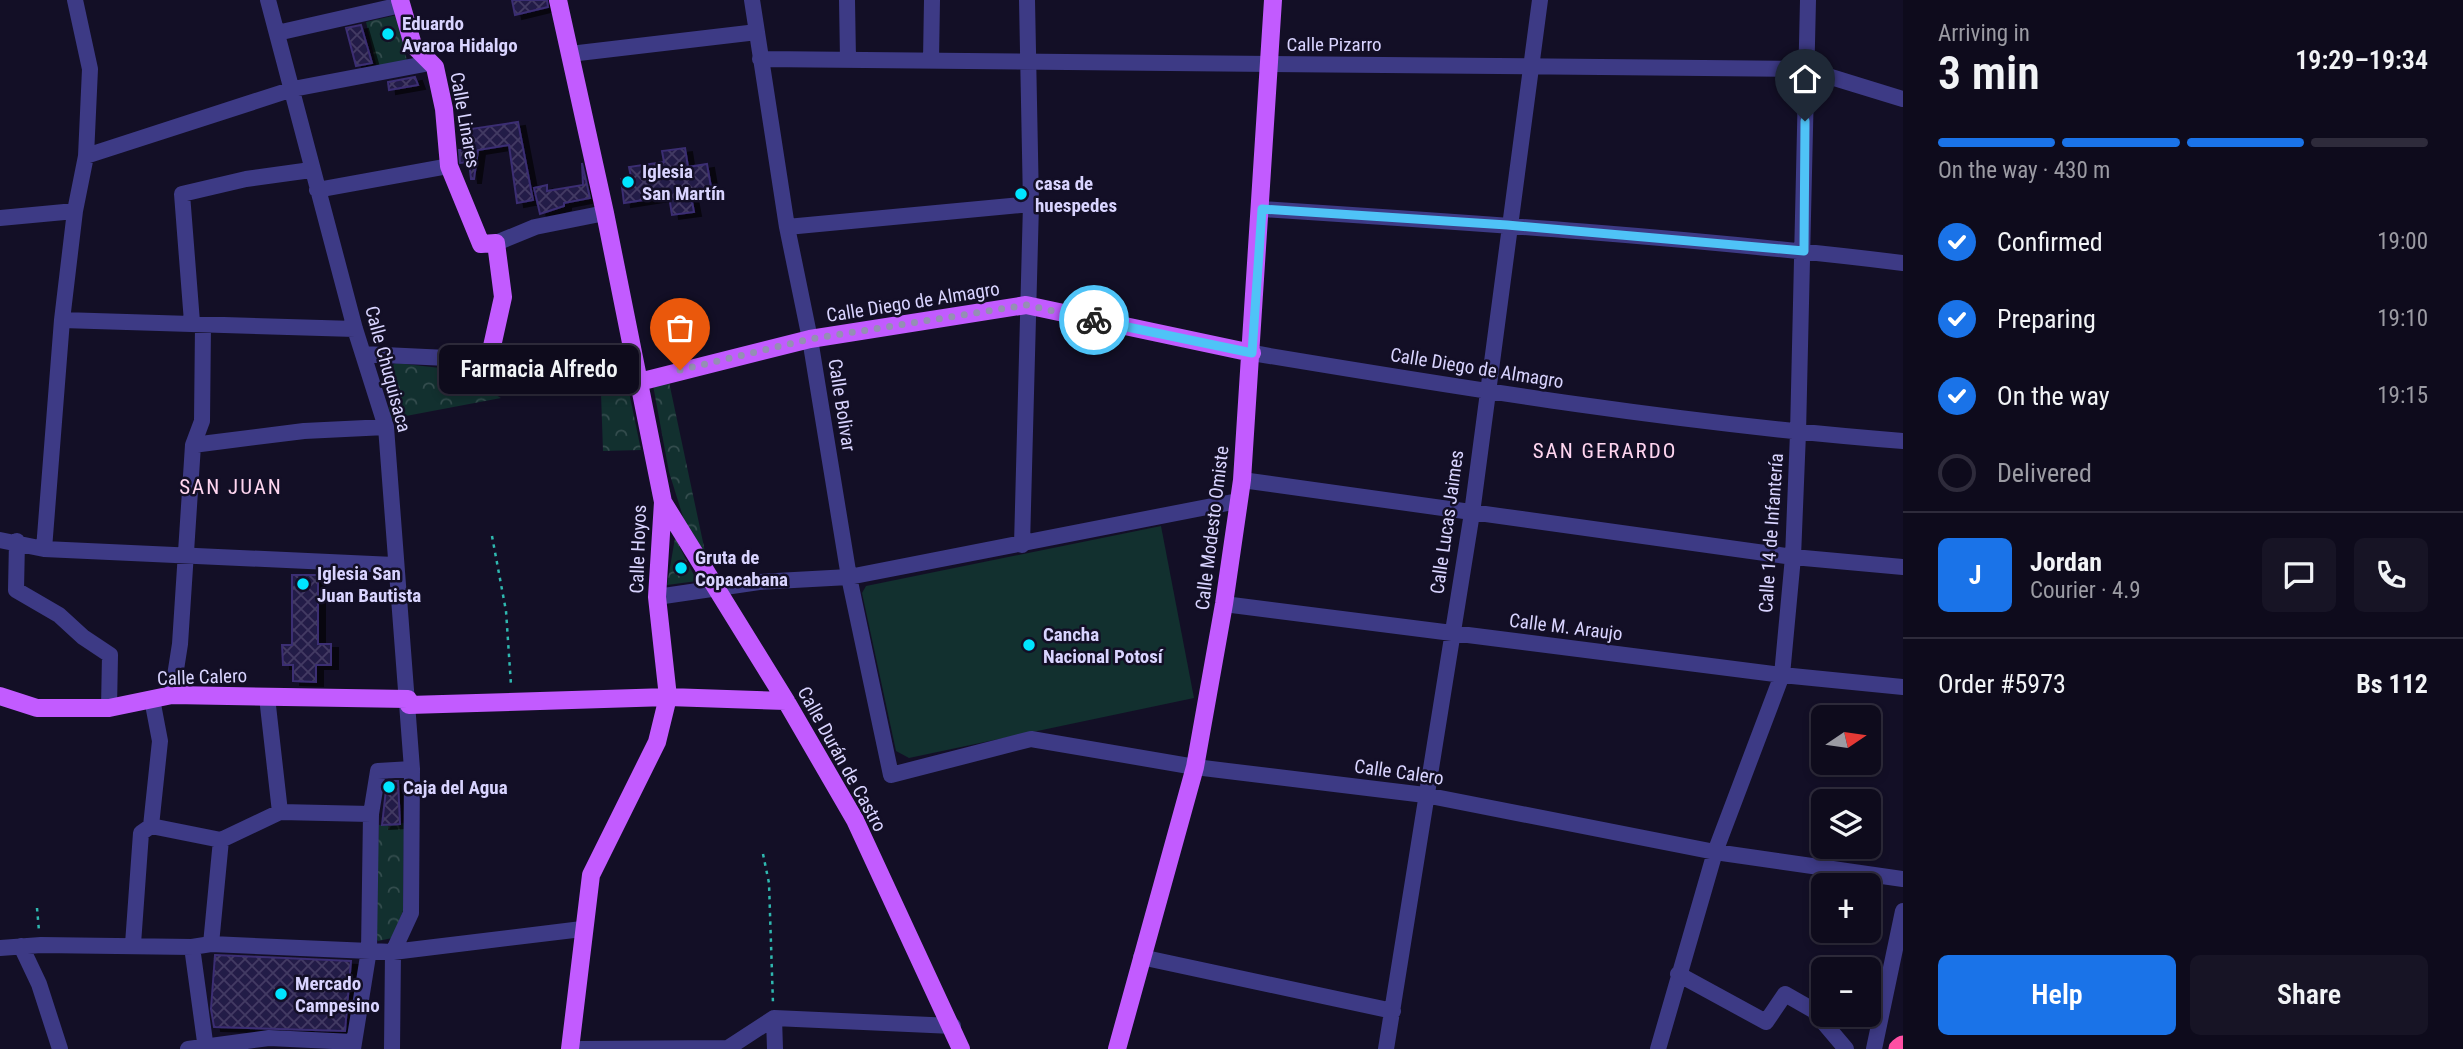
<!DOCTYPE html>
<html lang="en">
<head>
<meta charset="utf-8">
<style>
  :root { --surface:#0e0b1c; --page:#171425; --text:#f1f3f6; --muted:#9b9ba3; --line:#2e2b3b; --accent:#1a73e8 }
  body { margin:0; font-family:"Roboto Condensed",sans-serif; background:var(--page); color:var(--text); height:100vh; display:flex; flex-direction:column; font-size:26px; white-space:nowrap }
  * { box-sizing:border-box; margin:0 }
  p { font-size:23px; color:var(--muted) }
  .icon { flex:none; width:38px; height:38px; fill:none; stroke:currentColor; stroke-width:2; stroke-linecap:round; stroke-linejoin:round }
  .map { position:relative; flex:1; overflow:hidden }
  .side { display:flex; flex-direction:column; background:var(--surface); width:560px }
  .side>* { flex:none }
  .needle { width:46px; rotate:77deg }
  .tools { position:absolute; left:1811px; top:705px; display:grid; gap:14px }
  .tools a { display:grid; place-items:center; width:70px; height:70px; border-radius:10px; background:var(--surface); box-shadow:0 4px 10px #0003,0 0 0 2px var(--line); font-size:35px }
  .pin { position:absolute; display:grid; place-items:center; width:60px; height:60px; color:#fff; margin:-72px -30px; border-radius:50% 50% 50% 0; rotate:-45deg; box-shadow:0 0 7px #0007 }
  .pin .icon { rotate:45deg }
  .courier { position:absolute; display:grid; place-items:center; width:70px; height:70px; margin:-35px; border:5px solid #4fc3f7; border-radius:50%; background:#fff; color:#222; box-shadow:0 2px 9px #0007 }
  .bubble { position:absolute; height:49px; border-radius:10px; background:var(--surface); box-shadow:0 4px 10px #0003,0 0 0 2px var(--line); font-size:23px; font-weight:600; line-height:49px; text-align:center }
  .summary em { font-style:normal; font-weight:600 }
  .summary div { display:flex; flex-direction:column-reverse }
  .summary { display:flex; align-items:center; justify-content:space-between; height:119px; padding:0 35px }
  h1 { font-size:46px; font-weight:600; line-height:52px }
  .bar { display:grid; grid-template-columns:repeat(4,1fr); gap:10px 7px; align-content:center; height:84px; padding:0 35px }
  .bar i { height:9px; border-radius:5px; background:var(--line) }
  .bar .active { background:var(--accent) }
  .bar p { grid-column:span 4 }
  .line { display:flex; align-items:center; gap:18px; padding:0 35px; border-top:2px solid var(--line) }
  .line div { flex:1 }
  .round { display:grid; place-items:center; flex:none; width:74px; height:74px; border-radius:10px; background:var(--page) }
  ol { padding:0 35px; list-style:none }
  li { display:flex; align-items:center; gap:21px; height:77px }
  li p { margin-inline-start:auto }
  li .icon { padding:7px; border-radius:50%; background:var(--accent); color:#fff; stroke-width:4 }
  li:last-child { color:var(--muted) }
  li i { width:38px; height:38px; border:4px solid var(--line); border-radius:50% }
  .action { display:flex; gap:14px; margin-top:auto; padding:14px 35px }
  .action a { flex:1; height:80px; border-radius:10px; background:var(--accent); color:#fff; font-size:28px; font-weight:600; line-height:80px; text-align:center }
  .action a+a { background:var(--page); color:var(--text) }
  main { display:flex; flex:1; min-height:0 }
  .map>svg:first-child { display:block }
  .green { fill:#12302f }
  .park { fill:url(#park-crowns) }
  .building { fill:url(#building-cross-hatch); stroke:#3b2d73; stroke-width:2; filter:url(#shadow) }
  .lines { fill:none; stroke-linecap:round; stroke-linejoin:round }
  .path { stroke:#2fb8b0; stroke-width:2.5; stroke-dasharray:3.5 5; stroke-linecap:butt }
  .minor { stroke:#3d3a85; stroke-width:16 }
  .major { stroke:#c25bff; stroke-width:18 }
  .highway { stroke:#ff4fa3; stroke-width:21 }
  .done { stroke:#948fb3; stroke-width:7; stroke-dasharray:0 12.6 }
  .route { stroke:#4fc3f7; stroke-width:9 }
  .poi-dot { fill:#00e5ff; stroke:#130f26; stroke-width:2.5 }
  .labels { text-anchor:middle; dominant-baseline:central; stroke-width:5; stroke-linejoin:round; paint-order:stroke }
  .poi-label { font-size:19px; font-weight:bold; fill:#d9d4ff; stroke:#130f26; text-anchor:start }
  .street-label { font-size:19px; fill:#d9d4ff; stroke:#130f26 }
  .neighbourhood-label { font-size:21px; letter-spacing:2px; fill:#ffd6f0; stroke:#130f26 }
</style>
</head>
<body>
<main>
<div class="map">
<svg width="1903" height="1049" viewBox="0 0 1903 1049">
  <defs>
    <pattern id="park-crowns" width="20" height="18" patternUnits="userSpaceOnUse" patternTransform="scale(1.75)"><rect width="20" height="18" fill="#12302f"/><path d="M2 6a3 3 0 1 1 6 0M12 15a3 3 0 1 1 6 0" fill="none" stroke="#344d4e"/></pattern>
    <pattern id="building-cross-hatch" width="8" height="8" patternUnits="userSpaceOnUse" patternTransform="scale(1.75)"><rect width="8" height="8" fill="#241b47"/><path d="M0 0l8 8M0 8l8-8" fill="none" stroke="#433b63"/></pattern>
    <filter id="shadow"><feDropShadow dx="7" dy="4" stdDeviation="0" flood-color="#0009"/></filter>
  </defs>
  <rect width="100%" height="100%" fill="#130f26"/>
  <path class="green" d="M1161,526L1194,698L909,758L896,751L862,593L866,586Z"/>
  <path class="park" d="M397,15L407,61L377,68L366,22Z
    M396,363L476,372L484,388L501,398L390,419L387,373L389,367Z
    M669,382L707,561L685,523L669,472L653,385Z
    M629,392L641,450L603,451L601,393Z
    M675,538L697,581L667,585Z
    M404,823L403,911L392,938L378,941L374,936V925L379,825Z"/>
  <path class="building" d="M512,0H547L548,7L515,15Z
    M361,25L372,63L356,66L346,28Z
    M415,77L418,85L389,90L388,82Z
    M518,122L533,200L517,203L509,145L478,150L474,179H471L469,162L460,163L459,150H467L464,130Z
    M685,148L688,167L707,164L711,187L690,191L694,212L672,215L669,196L624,203L621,179L631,177L629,167L664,162L662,151Z
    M582,163L590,198L564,203V206L540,214L534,188L547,185V191L583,185Z
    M292,575H318V644H331V665H316V682L293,681V665H283L282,645H292Z
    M387,781H398L400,824L382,825Z
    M215,955L351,961L345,1031L214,1027L211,1009Z"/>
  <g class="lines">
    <path class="path" d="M492,536L506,611L511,685
      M763,854L769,883L773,1004
      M37,908L39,931"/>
    <path class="minor" d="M268,0L355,329L386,427L412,769L411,913L393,952L392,1049
      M752,0L787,227L810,339L849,577L891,775L1031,739L1195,767L1425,795L1715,852L1903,879
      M847,0L848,59
      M277,33L401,5
      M570,54L757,32
      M760,59L1805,69L1903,99
      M931,60L932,0
      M86,156L293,89L430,63
      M317,190L449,166
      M1262,209C1476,223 1690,237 1903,263
      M0,218L75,211
      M787,227L1031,204
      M496,243L535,227L605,213
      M62,320L355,329
      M192,322L182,194L246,179L311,170
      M1252,353C1468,389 1684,424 1903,441
      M363,354L489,360
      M193,445L304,431L386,427
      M1242,480L1793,557L1903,567
      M0,540L44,549L394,565
      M17,541L16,590L59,615L83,637L110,655L109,708
      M1022,545L1031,204L1027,0
      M44,549L62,320L75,211L86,156L90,69L75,0
      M657,597L759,582L849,577L1238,501
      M1224,604L1782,675L1903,687
      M172,695L180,644L193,445L202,421L203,325
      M267,697L280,812
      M151,826L221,840
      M133,944L141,833L151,826L160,741L152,699
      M211,944L221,840L280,812L371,814
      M21,946L39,984L60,1049
      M192,947L206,1049
      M0,948L41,945L192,947L211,944L393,952L582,929
      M1141,957L1393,1011
      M1678,974L1766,1022L1785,994L1813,1010L1846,1049
      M774,1018L775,1049
      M188,1049L269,1038L354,1042
      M353,1049L369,950L371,814L378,771L412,769
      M581,1049L728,1048L774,1018L953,1026
      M1386,1049L1472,513L1540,0
      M1658,1049L1715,852L1782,675L1793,557L1798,433L1808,0
      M1874,1049L1903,911"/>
    <path class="major" d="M400,0L413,45L435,67L444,109L449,166L481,244L496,243L503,297L489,360V376L506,387L639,382L810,339L1026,305L1252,353
      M558,0L605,213L663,502L657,597L668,697L657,742L591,875L570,1049
      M663,502L786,701L855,820L961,1049
      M0,696L37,708H109L172,695L408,699
      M409,705L668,697L786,701
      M1117,1049L1195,767L1224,604L1242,480L1273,0"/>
    <path class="highway" d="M1899,1049L1903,1046"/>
  </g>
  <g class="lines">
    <path class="done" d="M680,370L810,339L1026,305L1094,320"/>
    <path class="route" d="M1094,320L1252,353L1262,209L1507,225L1804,251L1805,121"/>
  </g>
  <g class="poi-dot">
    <circle cx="388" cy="34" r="7"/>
    <circle cx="628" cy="182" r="7"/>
    <circle cx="1021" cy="194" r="7"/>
    <circle cx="681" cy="568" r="7"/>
    <circle cx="303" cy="584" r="7"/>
    <circle cx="1029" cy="645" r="7"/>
    <circle cx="389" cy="787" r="7"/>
    <circle cx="281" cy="994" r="7"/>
  </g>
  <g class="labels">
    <g class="poi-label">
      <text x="402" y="23">Eduardo<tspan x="402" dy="22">Avaroa Hidalgo</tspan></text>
      <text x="642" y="171">Iglesia<tspan x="642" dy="22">San Martín</tspan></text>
      <text x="1035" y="183">casa de<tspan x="1035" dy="22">huespedes</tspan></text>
      <text x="695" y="557">Gruta de<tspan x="695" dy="22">Copacabana</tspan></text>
      <text x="317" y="573">Iglesia San<tspan x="317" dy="22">Juan Bautista</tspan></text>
      <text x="1043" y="634">Cancha<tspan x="1043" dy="22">Nacional Potosí</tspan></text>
      <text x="403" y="787">Caja del Agua</text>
      <text x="295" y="983">Mercado<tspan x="295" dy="22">Campesino</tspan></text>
    </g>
    <g class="street-label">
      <text x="1334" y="44">Calle Pizarro</text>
      <text transform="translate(465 120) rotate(80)">Calle Linares</text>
      <text transform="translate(913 302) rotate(-9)">Calle Diego de Almagro</text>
      <text transform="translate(1477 368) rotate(9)">Calle Diego de Almagro</text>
      <text transform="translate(388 369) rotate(75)">Calle Chuquisaca</text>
      <text transform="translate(842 405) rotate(81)">Calle Bolivar</text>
      <text transform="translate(1447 522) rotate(-82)">Calle Lucas Jaimes</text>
      <text transform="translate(1212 528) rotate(-83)">Calle Modesto Omiste</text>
      <text transform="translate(1771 533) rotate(-86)">Calle 14 de Infantería</text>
      <text transform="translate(638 549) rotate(-88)">Calle Hoyos</text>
      <text transform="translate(1566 627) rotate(7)">Calle M. Araujo</text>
      <text transform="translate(202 677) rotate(-2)">Calle Calero</text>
      <text transform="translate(842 759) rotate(61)">Calle Durán de Castro</text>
      <text transform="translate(1399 772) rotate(8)">Calle Calero</text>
    </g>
    <g class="neighbourhood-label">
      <text x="1605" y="451">SAN GERARDO</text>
      <text x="231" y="487">SAN JUAN</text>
    </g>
  </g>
</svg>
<div class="tools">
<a><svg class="needle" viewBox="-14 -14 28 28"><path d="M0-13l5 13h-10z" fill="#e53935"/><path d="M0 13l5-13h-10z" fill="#9b9ba3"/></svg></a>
<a><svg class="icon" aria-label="layers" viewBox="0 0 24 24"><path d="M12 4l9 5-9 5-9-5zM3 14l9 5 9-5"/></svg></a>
<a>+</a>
<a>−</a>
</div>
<div class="pin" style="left:680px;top:370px;background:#ea580c"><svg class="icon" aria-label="bag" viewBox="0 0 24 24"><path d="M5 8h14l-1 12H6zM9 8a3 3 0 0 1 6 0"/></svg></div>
<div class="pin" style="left:1805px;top:121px;background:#1f2937"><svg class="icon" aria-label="home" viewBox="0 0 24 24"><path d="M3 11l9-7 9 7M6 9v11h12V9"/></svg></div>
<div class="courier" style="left:1094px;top:320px"><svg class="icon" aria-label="bike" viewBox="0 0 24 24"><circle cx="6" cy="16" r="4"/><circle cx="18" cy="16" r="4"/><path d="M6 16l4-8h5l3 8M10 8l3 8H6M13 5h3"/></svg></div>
<div class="bubble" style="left:439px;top:345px;width:200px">Farmacia Alfredo</div>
</div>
<section class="side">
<div class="summary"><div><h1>3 min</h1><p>Arriving in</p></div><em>19:29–19:34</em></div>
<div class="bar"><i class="active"></i><i class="active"></i><i class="active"></i><i></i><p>On the way · 430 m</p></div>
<ol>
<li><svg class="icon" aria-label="check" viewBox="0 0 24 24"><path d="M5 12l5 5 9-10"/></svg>Confirmed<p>19:00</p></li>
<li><svg class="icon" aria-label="check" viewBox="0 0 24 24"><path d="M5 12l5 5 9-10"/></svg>Preparing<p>19:10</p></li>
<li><svg class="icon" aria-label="check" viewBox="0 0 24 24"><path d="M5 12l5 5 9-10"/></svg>On the way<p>19:15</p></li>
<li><i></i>Delivered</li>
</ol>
<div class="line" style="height:126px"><b class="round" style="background:var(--accent);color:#fff">J</b><div><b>Jordan</b><p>Courier · 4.9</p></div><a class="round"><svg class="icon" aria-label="chat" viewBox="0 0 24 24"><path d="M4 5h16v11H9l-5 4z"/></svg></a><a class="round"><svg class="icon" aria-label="phone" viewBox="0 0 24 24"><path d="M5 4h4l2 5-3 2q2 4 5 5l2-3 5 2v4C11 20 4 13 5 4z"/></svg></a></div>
<div class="line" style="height:91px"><div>Order #5973</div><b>Bs 112</b></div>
<div class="action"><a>Help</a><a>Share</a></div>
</section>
</main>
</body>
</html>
